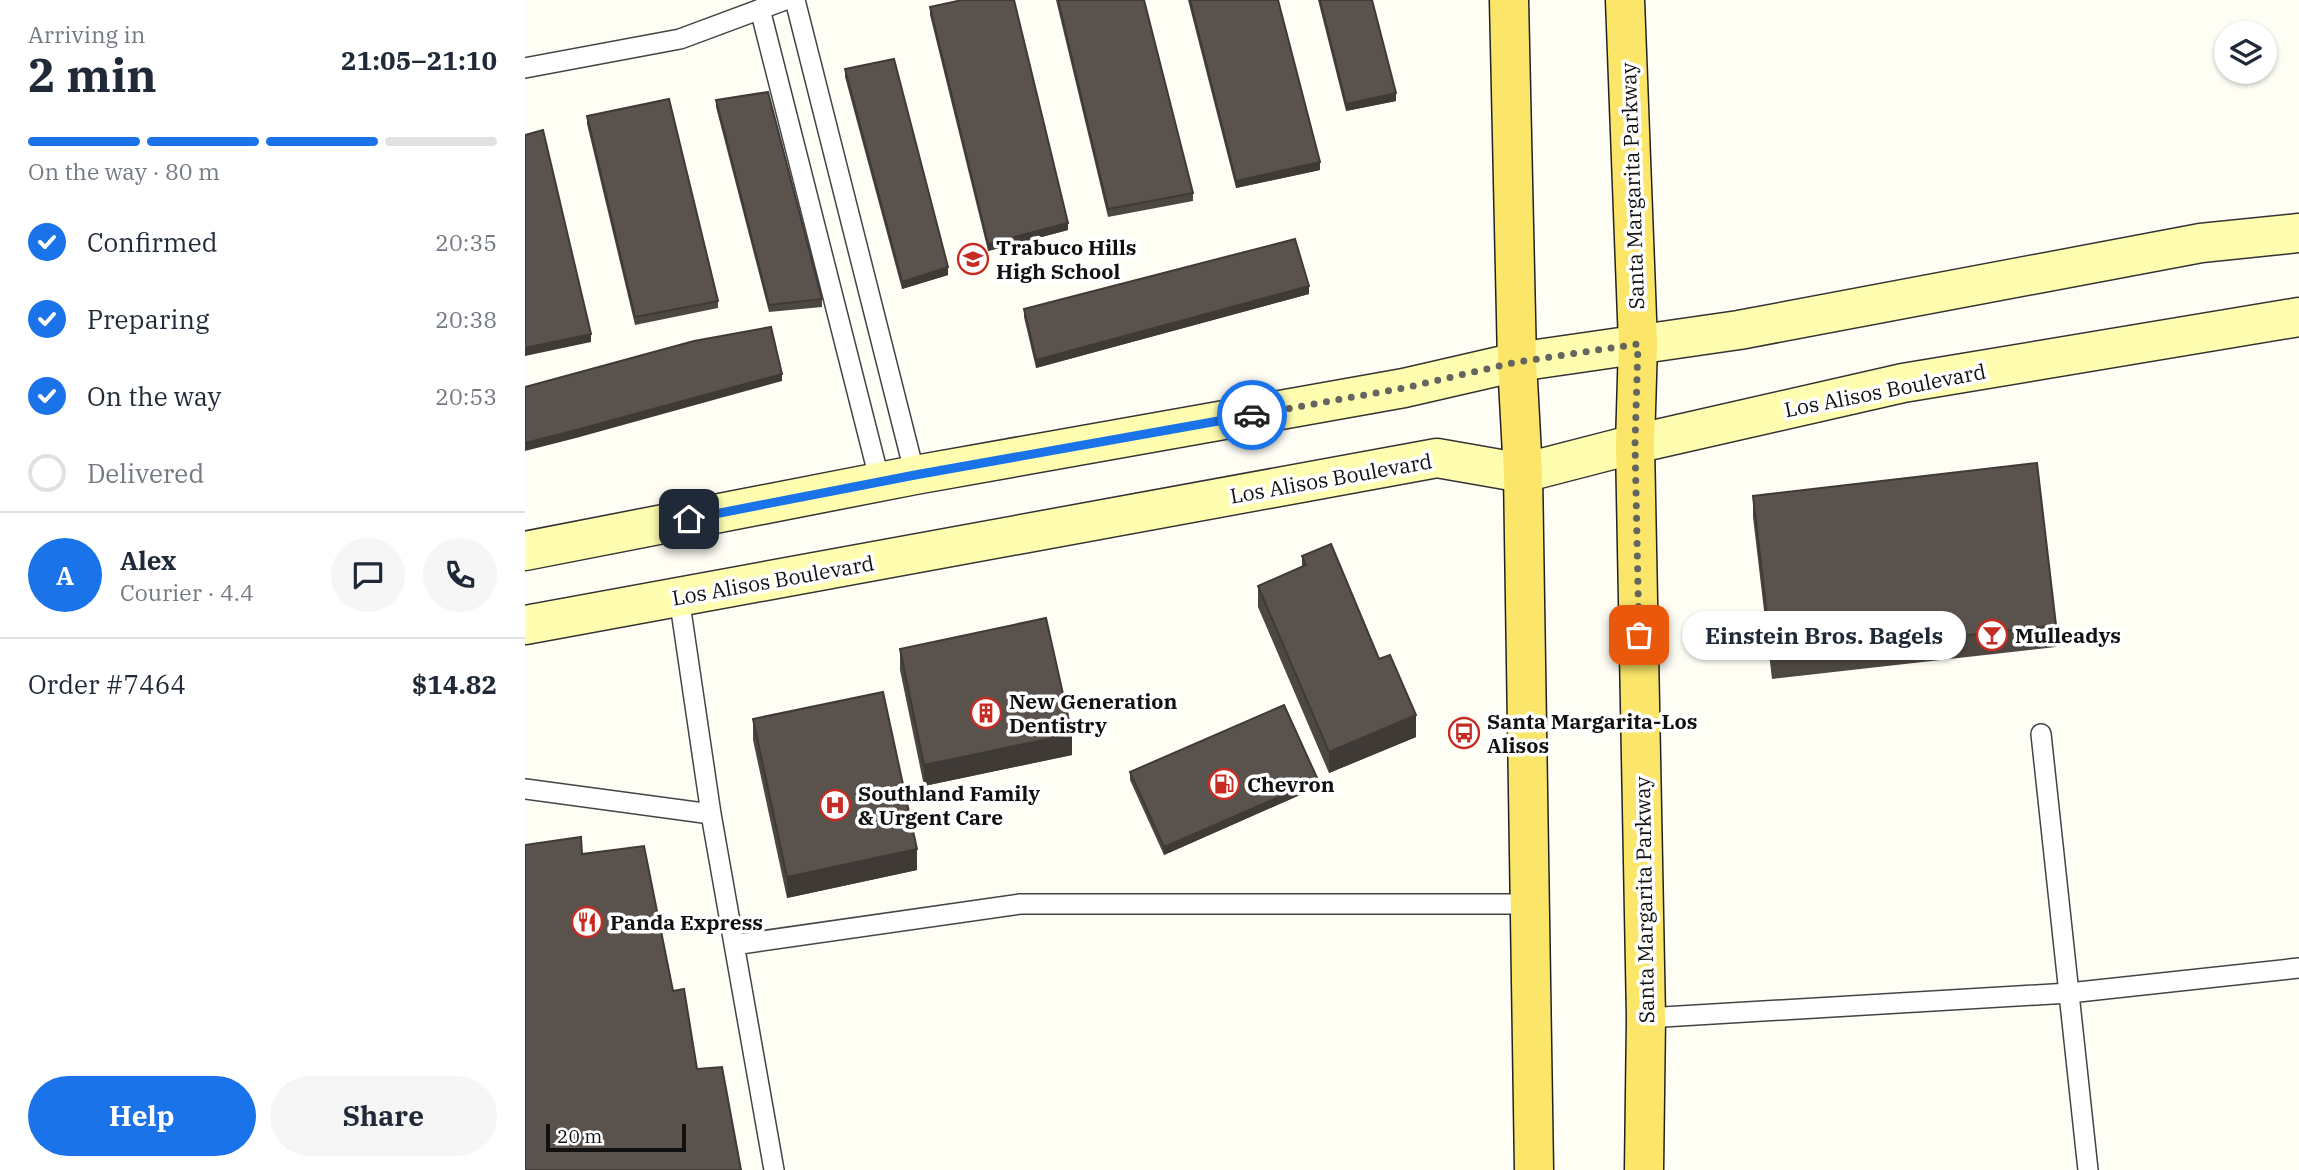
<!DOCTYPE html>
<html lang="en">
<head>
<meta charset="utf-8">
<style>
  :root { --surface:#fff; --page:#f6f6f7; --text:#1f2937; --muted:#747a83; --line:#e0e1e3; --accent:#1a73e8 }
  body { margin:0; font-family:"IBM Plex Serif",serif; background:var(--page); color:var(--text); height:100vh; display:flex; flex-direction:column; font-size:26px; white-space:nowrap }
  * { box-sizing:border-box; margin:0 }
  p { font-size:23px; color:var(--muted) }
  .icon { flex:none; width:38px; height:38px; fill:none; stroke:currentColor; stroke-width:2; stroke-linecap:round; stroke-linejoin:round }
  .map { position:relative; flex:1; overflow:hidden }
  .drawer { display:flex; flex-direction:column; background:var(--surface); width:525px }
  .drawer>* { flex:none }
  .buttons { position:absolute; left:1689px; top:21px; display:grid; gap:14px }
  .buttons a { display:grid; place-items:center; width:63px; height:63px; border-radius:50%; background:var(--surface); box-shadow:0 2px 5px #0004; font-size:35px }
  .scale { position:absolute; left:21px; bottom:18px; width:140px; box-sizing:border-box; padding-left:7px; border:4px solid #111; border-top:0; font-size:19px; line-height:24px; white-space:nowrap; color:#111; -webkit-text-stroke:5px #fff; paint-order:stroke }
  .pin { position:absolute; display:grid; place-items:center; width:60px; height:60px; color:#fff; margin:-30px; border-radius:14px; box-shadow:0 4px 10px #0006 }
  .courier { position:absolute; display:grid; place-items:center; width:70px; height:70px; margin:-35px; border:5px solid #1a73e8; border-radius:50%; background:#fff; color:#222; box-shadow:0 2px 9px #0007 }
  .bubble { position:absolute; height:49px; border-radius:24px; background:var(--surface); box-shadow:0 2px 5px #0004; font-size:23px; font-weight:700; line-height:49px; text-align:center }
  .headline em { font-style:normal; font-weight:700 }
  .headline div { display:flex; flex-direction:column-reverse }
  .headline { display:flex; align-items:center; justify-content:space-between; height:119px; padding:0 28px }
  h1 { font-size:46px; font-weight:700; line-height:52px }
  .bar { display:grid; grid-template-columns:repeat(4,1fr); gap:10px 7px; align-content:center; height:84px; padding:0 28px }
  .bar i { height:9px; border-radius:5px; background:var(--line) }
  .bar .on { background:var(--accent) }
  .bar p { grid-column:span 4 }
  .line { display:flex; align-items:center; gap:18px; padding:0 28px; border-top:2px solid var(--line) }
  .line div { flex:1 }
  .round { display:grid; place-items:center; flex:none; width:74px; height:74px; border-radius:37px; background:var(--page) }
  ol { padding:0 28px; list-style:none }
  li { display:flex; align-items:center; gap:21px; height:77px }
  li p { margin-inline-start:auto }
  li .icon { padding:7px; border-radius:50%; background:var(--accent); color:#fff; stroke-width:4 }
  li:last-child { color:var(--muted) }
  li i { width:38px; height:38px; border:4px solid var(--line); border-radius:50% }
  .cta { display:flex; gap:14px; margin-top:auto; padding:14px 28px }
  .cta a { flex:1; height:80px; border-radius:42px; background:var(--accent); color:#fff; font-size:28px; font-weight:700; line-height:80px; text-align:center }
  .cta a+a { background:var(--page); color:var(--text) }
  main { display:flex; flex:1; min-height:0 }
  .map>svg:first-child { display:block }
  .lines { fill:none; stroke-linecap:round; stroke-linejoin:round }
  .service-casing { stroke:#444; stroke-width:22 }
  .secondary-casing { stroke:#333; stroke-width:41 }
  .primary-casing { stroke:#222; stroke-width:41 }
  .service { stroke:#fff; stroke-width:19 }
  .secondary { stroke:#fffeb0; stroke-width:38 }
  .primary { stroke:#fbe669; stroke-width:38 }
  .wall { fill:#4d4742 }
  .shaded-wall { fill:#3f3a36 }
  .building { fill:#5a534d; stroke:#3f3a36; stroke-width:2 }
  .done { stroke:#646461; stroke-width:7; stroke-dasharray:0 12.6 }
  .route { stroke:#1a73e8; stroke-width:9 }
  .labels { text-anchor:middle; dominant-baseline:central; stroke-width:7; stroke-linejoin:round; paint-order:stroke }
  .street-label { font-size:21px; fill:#111; stroke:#fff }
  .poi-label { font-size:21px; font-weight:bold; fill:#111; stroke:#fff; text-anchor:start }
</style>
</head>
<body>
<main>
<section class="drawer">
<div class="headline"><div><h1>2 min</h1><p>Arriving in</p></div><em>21:05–21:10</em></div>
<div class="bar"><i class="on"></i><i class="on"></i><i class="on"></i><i></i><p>On the way · 80 m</p></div>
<ol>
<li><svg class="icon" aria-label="check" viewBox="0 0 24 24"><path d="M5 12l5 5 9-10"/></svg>Confirmed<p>20:35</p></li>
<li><svg class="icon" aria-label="check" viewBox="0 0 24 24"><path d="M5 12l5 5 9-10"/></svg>Preparing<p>20:38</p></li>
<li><svg class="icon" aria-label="check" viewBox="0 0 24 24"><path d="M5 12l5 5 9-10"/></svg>On the way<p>20:53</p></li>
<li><i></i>Delivered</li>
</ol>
<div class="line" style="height:126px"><b class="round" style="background:var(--accent);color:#fff">A</b><div><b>Alex</b><p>Courier · 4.4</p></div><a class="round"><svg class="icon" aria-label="chat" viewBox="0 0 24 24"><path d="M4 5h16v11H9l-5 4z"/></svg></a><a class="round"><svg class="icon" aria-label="phone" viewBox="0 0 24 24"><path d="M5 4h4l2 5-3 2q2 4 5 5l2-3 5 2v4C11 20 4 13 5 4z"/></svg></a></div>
<div class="line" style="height:91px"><div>Order #7464</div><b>$14.82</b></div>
<div class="cta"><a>Help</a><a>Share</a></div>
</section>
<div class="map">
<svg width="1774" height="1170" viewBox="0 0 1774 1170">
  <rect width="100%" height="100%" fill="#fffef5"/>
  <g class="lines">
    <g class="service-casing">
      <path id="service" d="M270,0L390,475
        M235,9L355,482
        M0,68L155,39L260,0
        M154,597L186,814L249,1170
        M1516,734L1563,1170
        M0,789L186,814
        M209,945L495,904H1004
        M1121,1018L1544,993L1774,968"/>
    </g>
    <g class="secondary-casing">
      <path id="secondary" d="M0,551L390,475L879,388L992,362L1214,330L1676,243L1774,233
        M0,625L912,458L998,473L1110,444L1378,383L1774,317"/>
    </g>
    <g class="primary-casing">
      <path id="primary" d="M984,0L992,362L998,473L1009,1170
        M1100,0L1113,344L1110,444L1121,1018L1119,1170"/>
    </g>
    <use href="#service" class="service"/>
    <use href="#secondary" class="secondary"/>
    <use href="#primary" class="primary"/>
  </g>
  <path class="wall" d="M531,0H619L668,193V201L583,217Z
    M663,0H753L795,170L711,188Z
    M793,0H847L871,101L821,111Z
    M405,7L543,230L463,251L405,15Z
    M320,69L423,275L377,289L320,77Z
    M191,100L297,299V307L244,312L191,107Z
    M62,116L193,301V308L110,325L62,124Z
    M784,294L511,368L499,317V309Z
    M1228,496L1531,625V647L1247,679L1228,517Z
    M777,556L854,659L891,737L804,773L733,607V586L777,567Z
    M375,649L547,755L399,786L375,670Z
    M228,719L392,870L262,898L228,740Z
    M605,772L793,787L639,855L605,780Z"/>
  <path class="shaded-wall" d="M871,93V101L821,111V104Z
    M795,162V170L711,188V181Z
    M543,223V230L463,251V244Z
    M423,267V275L377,289V282Z
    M784,286V294L511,368V360Z
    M66,334V342L0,356V348Z
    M257,374V381L51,438L0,451V443Z
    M891,715V737L804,773V752Z
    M547,734V755L399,786V765Z
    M793,780V787L639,855V847Z
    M392,849V870L262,898V877Z"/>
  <path class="building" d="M437,0H489L543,223L463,244L405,7Z
    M533,0H619L668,193L583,209Z
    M665,0H753L795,162L711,181Z
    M795,0H847L871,93L821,104Z
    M369,59L423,267L377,282L320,69Z
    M243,92L297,299L244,305L191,100Z
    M144,99L193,301L110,317L62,116Z
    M18,130L66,334L0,348V135Z
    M770,239L784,286L511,360L499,309Z
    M246,327L257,374L51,430L0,443V387L169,341Z
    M1512,463L1531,625L1247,658L1228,496Z
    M806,544L854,659L865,655L891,715L804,752L733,586L781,565L777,556Z
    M521,618L547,734L399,765L375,649Z
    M358,692L392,849L262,877L228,719Z
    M759,705L793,780L639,847L605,772Z
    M56,837L57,854L119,846L148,991L159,989L172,1069L197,1067L216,1170H0V845Z"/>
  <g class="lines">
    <path class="done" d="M727,415L879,388L992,362L1113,344L1110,444L1114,635"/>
    <path class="route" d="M164,519L390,475L727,415"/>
  </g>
  <defs>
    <g id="school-ring" transform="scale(1.575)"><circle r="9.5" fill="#fff" stroke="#c62c24" stroke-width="1.5"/><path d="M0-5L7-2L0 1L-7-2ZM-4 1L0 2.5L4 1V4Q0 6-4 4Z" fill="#c62c24"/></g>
    <g id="bar-ring" transform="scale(1.575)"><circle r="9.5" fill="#fff" stroke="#c62c24" stroke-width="1.5"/><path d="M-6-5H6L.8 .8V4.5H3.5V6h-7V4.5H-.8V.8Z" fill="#c62c24"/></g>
    <g id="building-ring" transform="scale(1.575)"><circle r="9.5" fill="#fff" stroke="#c62c24" stroke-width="1.5"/><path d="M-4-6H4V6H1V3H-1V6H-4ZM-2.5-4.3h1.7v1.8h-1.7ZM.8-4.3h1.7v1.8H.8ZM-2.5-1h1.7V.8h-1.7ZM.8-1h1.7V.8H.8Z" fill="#c62c24"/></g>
    <g id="bus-ring" transform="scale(1.575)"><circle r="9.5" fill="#fff" stroke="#c62c24" stroke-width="1.5"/><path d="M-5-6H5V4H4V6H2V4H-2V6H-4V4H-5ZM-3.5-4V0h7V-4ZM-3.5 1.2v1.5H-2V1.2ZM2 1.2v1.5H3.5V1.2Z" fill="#c62c24"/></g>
    <g id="fuel-ring" transform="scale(1.575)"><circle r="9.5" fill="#fff" stroke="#c62c24" stroke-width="1.5"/><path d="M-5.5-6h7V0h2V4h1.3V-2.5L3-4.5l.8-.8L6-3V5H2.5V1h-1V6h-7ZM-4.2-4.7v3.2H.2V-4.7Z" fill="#c62c24"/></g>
    <g id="hospital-ring" transform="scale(1.575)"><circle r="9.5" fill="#fff" stroke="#c62c24" stroke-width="1.5"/><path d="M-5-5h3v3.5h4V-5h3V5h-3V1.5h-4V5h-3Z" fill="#c62c24"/></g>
    <g id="restaurant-ring" transform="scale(1.575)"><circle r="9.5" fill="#fff" stroke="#c62c24" stroke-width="1.5"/><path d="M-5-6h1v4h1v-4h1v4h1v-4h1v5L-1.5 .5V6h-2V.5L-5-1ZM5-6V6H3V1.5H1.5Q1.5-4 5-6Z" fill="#c62c24"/></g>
  </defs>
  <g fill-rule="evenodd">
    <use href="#school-ring" x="448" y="259"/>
    <use href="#bar-ring" x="1467" y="635"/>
    <use href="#building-ring" x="461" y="713"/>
    <use href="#bus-ring" x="939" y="733"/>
    <use href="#fuel-ring" x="699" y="784"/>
    <use href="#hospital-ring" x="310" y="805"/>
    <use href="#restaurant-ring" x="62" y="922"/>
  </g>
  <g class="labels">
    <g class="street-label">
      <text transform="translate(1107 186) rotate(-92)">Santa Margarita Parkway</text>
      <text transform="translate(1360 390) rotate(-11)">Los Alisos Boulevard</text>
      <text transform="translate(806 478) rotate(-10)">Los Alisos Boulevard</text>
      <text transform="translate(248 580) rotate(-10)">Los Alisos Boulevard</text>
      <text transform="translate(1119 900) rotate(-91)">Santa Margarita Parkway</text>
    </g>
    <g class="poi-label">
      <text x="471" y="247">Trabuco Hills<tspan x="471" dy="24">High School</tspan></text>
      <text x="1490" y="635">Mulleadys</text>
      <text x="484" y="701">New Generation<tspan x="484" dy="24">Dentistry</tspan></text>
      <text x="962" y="721">Santa Margarita-Los<tspan x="962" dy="24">Alisos</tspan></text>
      <text x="722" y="784">Chevron</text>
      <text x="333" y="793">Southland Family<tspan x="333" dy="24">&amp; Urgent Care</tspan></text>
      <text x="85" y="922">Panda Express</text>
    </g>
  </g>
</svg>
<div class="buttons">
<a><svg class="icon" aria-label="layers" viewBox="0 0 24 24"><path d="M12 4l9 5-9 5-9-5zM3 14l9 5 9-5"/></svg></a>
</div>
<div class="scale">20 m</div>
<div class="pin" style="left:1114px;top:635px;background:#ea580c"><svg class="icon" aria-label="bag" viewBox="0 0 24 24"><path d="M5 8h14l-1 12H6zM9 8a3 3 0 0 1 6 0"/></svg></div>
<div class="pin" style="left:164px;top:519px;background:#1f2937"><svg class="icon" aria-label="home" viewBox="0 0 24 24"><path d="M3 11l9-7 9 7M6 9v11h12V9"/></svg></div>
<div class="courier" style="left:727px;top:415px"><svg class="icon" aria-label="car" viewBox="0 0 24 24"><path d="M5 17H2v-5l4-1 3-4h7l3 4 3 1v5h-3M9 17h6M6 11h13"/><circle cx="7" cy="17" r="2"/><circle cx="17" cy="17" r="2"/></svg></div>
<div class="bubble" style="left:1157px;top:611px;width:284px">Einstein Bros. Bagels</div>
</div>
</main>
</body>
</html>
